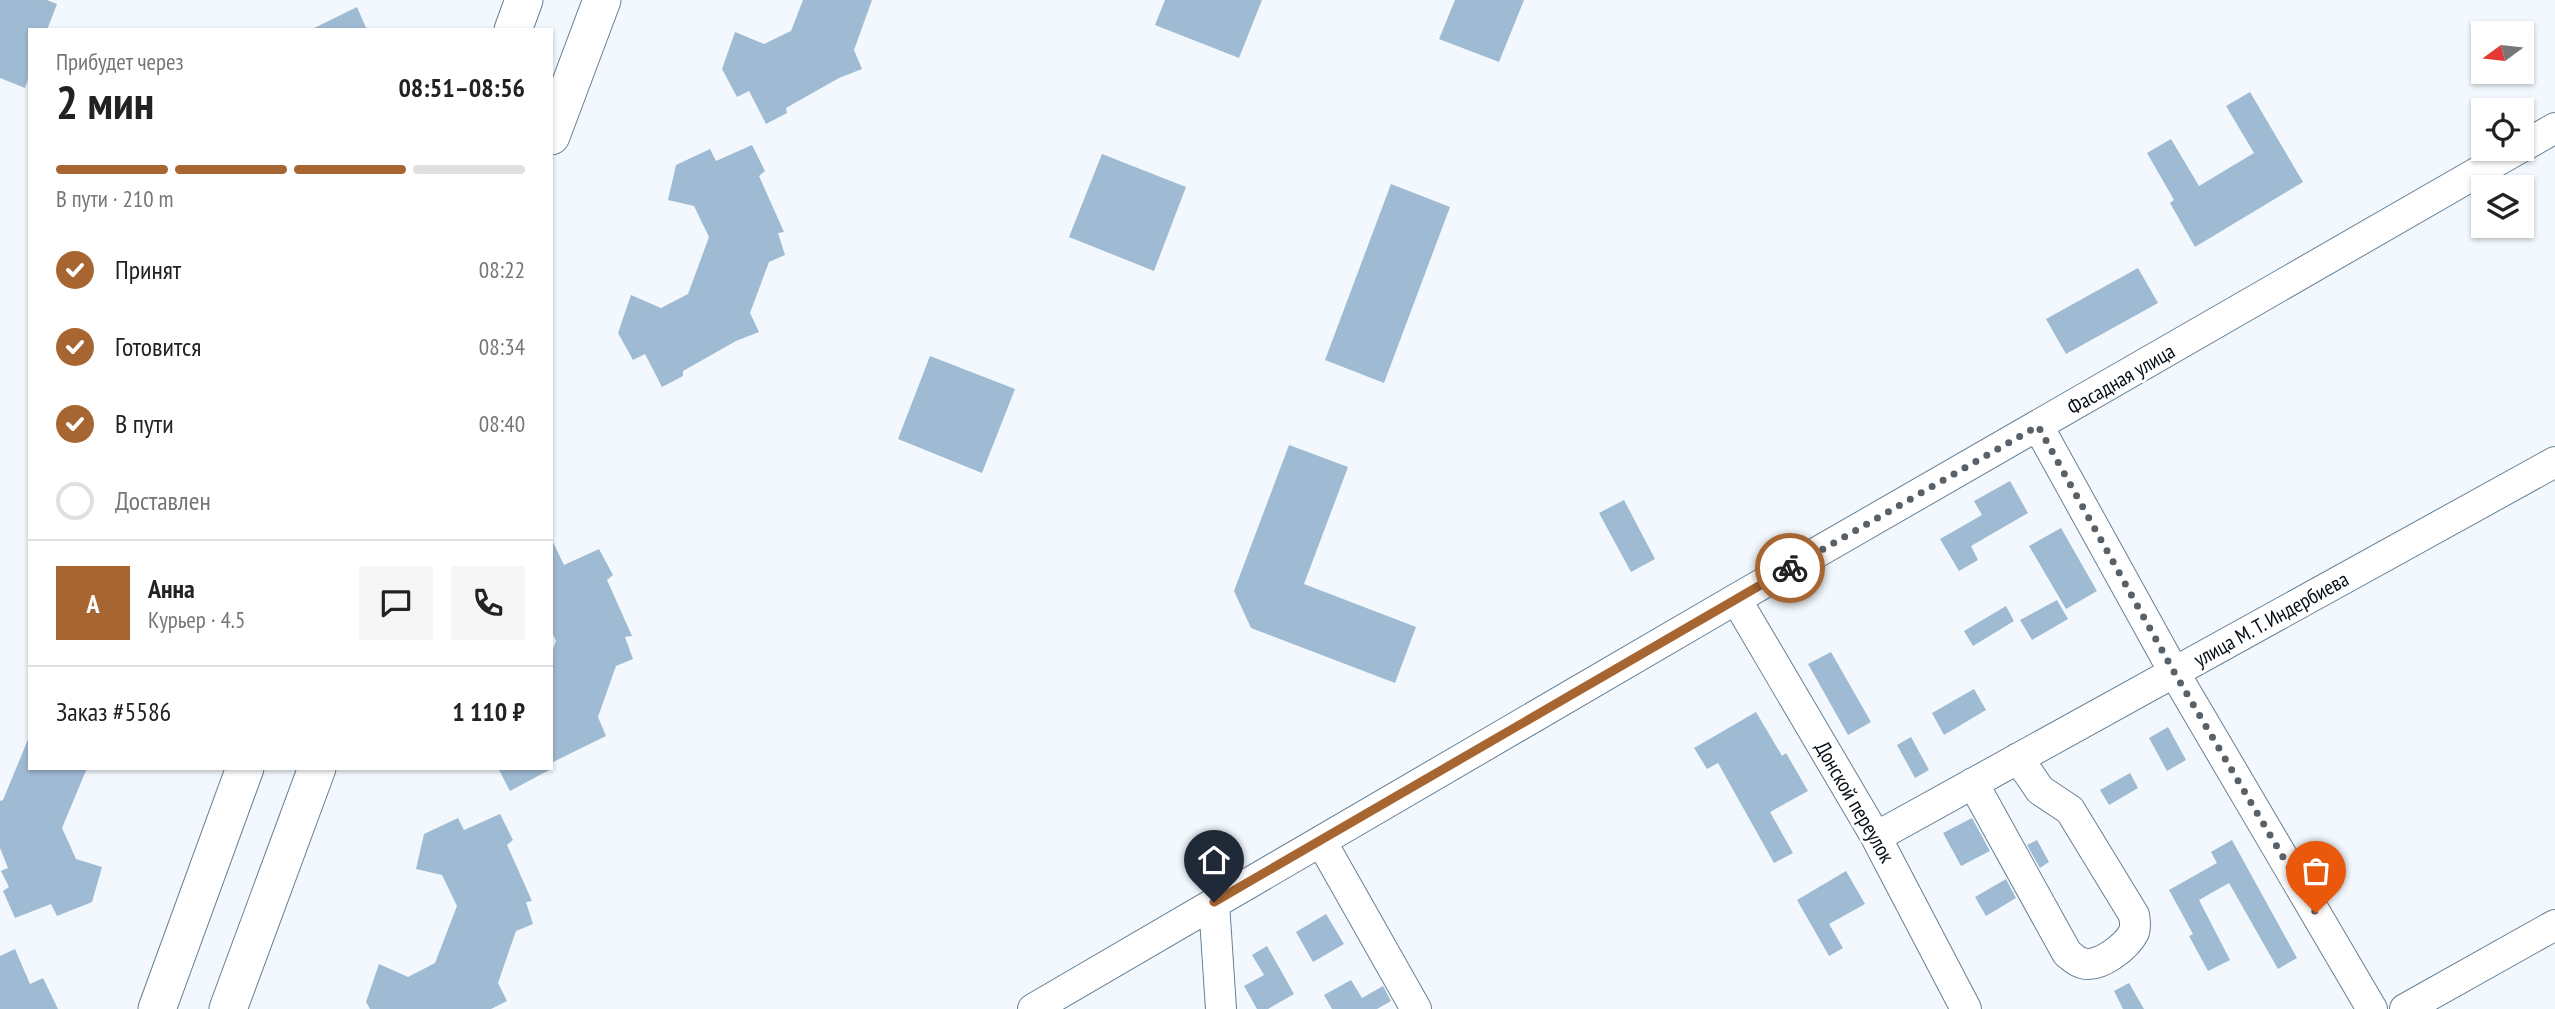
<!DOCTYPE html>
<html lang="ru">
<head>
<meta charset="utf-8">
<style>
  :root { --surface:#fff; --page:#f6f6f6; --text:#222; --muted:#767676; --line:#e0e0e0; --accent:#a76631 }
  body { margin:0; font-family:"PT Sans Narrow",sans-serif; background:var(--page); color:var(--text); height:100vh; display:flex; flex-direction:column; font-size:26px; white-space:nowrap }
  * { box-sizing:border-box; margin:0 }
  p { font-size:23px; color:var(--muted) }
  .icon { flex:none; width:38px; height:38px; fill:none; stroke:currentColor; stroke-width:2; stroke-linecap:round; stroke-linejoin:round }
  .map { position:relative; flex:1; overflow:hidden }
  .details { position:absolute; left:28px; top:28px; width:525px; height:742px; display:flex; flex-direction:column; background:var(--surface); border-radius:0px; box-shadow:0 2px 5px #0004 }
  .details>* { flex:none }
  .needle { width:46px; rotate:255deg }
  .fabs { position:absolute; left:2471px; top:21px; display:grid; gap:14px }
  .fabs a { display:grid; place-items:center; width:63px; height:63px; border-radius:0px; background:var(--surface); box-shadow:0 2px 5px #0004; font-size:35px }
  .pin { position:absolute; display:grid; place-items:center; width:60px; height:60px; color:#fff; margin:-72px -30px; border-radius:50% 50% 50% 0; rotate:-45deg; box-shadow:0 0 7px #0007 }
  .pin .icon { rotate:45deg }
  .courier { position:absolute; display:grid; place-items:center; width:70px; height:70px; margin:-35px; border:5px solid #a76631; border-radius:50%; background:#fff; color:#222; box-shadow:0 2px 9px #0007 }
  .head em { font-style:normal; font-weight:800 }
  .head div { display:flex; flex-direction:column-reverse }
  .head { display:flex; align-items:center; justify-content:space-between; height:119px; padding:0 28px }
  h1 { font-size:46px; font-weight:800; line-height:52px }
  .bar { display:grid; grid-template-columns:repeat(4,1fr); gap:10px 7px; align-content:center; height:84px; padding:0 28px }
  .bar i { height:9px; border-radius:5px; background:var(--line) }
  .bar .current { background:var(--accent) }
  .bar p { grid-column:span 4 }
  .line { display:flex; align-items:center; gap:18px; padding:0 28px; border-top:2px solid var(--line) }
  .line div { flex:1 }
  .round { display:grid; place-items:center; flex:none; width:74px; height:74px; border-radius:0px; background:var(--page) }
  ol { padding:0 28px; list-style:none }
  li { display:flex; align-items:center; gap:21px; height:77px }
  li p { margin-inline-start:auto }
  li .icon { padding:7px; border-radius:50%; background:var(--accent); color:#fff; stroke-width:4 }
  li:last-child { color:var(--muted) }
  li i { width:38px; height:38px; border:4px solid var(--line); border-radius:50% }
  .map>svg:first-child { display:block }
  .building { fill:#9fbbd3 }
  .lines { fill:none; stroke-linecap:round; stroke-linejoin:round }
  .minor-casing { stroke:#668096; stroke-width:32 }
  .major-casing { stroke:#668096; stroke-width:39 }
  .minor { stroke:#fff; stroke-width:30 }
  .major { stroke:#fff; stroke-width:37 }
  .done { stroke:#596168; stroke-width:7; stroke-dasharray:0 12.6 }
  .route { stroke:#a76631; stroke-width:9 }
  .labels { text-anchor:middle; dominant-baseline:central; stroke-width:6; stroke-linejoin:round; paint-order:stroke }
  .street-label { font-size:21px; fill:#060f17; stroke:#fff }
</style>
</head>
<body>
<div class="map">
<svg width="2555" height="1009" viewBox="0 0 2555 1009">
  <rect width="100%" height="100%" fill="#f2f8fd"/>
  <path class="building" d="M0,0H47L57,4L47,30H30V74L25,88L0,78Z
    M803,0H872L854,50L862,69L839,78L786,108L787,113L766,124L749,91L737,97L722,69L735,32L764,44L791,31Z
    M1165,0H1262L1239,58L1155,25Z
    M1455,0H1524L1499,62L1439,39Z
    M357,7L367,30H310Z
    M2250,92L2303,182L2195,247L2170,203L2174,200L2147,153L2171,139L2199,186L2254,153L2226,106Z
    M752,145L765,171L759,176L784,232L778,233L785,255L769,262L750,313L759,332L736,341L683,371V376L662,387L645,354L633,360L618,333L631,295L661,308L688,294L709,237L694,206L668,200L676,165L710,149L716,161Z
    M1102,154L1186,187L1154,271L1069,237Z
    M1391,184L1450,207L1384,383L1325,360Z
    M2138,268L2158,303L2066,354L2046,319Z
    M930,356L1015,389L982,473L898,439Z
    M1289,445L1348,467L1304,584L1416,627L1395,683L1251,628L1234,591Z
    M2010,481L2028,513L1971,546L1978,560L1959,571L1940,539L1982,515L1974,501Z
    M1624,500L1655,559L1631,572L1599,513Z
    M2061,528L2097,591L2066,609L2029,546Z
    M551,538L564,565L599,549L613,575L607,580L632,636L625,637L633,659L616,666L598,717L606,736L551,763V655L556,641L551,630Z
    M2057,600L2068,619L2032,640L2020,620Z
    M2006,606L2014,621L1973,646L1964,631Z
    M1831,652L1871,722L1848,735L1808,664Z
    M1974,689L1986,710L1944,735L1932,713Z
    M1756,712L1782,756L1786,753L1808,791L1770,812L1793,853L1774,863L1718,763L1707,769L1694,748Z
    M2168,727L2186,760L2167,771L2149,738Z
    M29,737L30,768H87L62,828L76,859L102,867L92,902L57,916L51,904L15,918L3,891L9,887L1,871L8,868L0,848V801L3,800Z
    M1911,737L1929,770L1915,778L1897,745Z
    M498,768H553L510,791Z
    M2130,773L2138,788L2109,805L2100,790Z
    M500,814L513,840L507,845L532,901L526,902L533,924L516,931L498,983L507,1001L491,1009H370L366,1002L379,964L408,977L435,963L457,906L442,875L416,869L424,834L458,818L464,830Z
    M1972,818L1990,851L1961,866L1943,833Z
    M2037,840L2049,862L2040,868L2027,845Z
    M2232,840L2297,958L2278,969L2229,883L2199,900L2230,960L2208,971L2189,936L2193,934L2169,890L2217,863L2211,852Z
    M1846,871L1865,904L1829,924L1843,948L1829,956L1797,900Z
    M2006,879L2016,898L1986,916L1975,897Z
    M1326,914L1344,944L1313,962L1296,932Z
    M1267,946L1294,994L1268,1009H1257L1244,986L1264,975L1252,955Z
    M15,949L30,984L43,978L58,1009H0V956Z
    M1351,980L1362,998L1383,986L1391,1001L1377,1009H1332L1324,995Z
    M2129,983L2144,1009H2123L2114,991Z"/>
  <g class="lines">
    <g class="minor-casing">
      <path id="minor" d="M2522,147L2555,128
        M2038,426L2174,672L2372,1009
        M1736,599L1876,837L1966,1009
        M1973,783L2067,953C2072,957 2077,962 2082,963C2099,969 2127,946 2134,932C2136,926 2135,921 2134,915L2070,810L2040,790L2018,758
        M1876,837L2555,462
        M1321,841L1416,1009
        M1214,903L1221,1009
        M1033,1009L1736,599L2518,149
        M2405,1009L2555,925"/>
    </g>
    <g class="major-casing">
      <path id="major" d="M513,30L524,0
        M551,136L602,0
        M157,1009L245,768
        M228,1009L317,768"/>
    </g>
    <use href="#minor" class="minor"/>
    <use href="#major" class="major"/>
  </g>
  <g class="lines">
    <path class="done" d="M1790,568L2038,426L2174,672L2316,913"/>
    <path class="route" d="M1214,902L1790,568"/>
  </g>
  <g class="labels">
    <g class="street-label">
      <text transform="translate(2121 379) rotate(-30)">Фасадная улица</text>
      <text transform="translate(2271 619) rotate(-29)">улица М. Т. Индербиева</text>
      <text transform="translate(1855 802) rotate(60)">Донской переулок</text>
    </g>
  </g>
</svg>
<div class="fabs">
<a><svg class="needle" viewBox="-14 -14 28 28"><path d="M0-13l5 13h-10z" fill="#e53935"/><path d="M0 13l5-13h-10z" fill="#767676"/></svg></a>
<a><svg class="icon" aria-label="locate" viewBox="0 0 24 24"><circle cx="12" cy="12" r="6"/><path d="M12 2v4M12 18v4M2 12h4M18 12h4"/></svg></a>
<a><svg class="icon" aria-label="layers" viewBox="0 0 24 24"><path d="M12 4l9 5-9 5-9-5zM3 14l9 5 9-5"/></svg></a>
</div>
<div class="pin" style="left:2316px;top:913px;background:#ea580c"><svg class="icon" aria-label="bag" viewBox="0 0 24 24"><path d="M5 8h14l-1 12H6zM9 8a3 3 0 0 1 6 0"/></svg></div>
<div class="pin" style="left:1214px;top:902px;background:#1f2937"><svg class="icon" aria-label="home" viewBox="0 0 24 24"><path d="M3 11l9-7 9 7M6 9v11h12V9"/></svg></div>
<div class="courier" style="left:1790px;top:568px"><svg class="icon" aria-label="bike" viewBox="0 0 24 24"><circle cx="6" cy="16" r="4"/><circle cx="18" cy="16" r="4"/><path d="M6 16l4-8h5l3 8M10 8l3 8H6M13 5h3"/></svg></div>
<section class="details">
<div class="head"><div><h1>2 мин</h1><p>Прибудет через</p></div><em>08:51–08:56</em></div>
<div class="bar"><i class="current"></i><i class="current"></i><i class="current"></i><i></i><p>В пути · 210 m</p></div>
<ol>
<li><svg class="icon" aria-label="check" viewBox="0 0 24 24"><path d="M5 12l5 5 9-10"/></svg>Принят<p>08:22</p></li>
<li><svg class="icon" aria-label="check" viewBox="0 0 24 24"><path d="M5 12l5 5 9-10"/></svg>Готовится<p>08:34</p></li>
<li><svg class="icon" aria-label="check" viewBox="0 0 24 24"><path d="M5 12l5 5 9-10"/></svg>В пути<p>08:40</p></li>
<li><i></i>Доставлен</li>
</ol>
<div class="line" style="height:126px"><b class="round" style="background:var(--accent);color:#fff">А</b><div><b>Анна</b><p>Курьер · 4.5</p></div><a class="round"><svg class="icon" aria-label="chat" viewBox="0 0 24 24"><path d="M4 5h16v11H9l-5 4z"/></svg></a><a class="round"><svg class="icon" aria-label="phone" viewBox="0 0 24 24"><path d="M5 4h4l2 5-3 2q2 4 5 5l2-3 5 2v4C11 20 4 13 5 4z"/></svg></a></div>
<div class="line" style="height:91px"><div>Заказ #5586</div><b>1 110 ₽</b></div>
</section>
</div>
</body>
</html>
